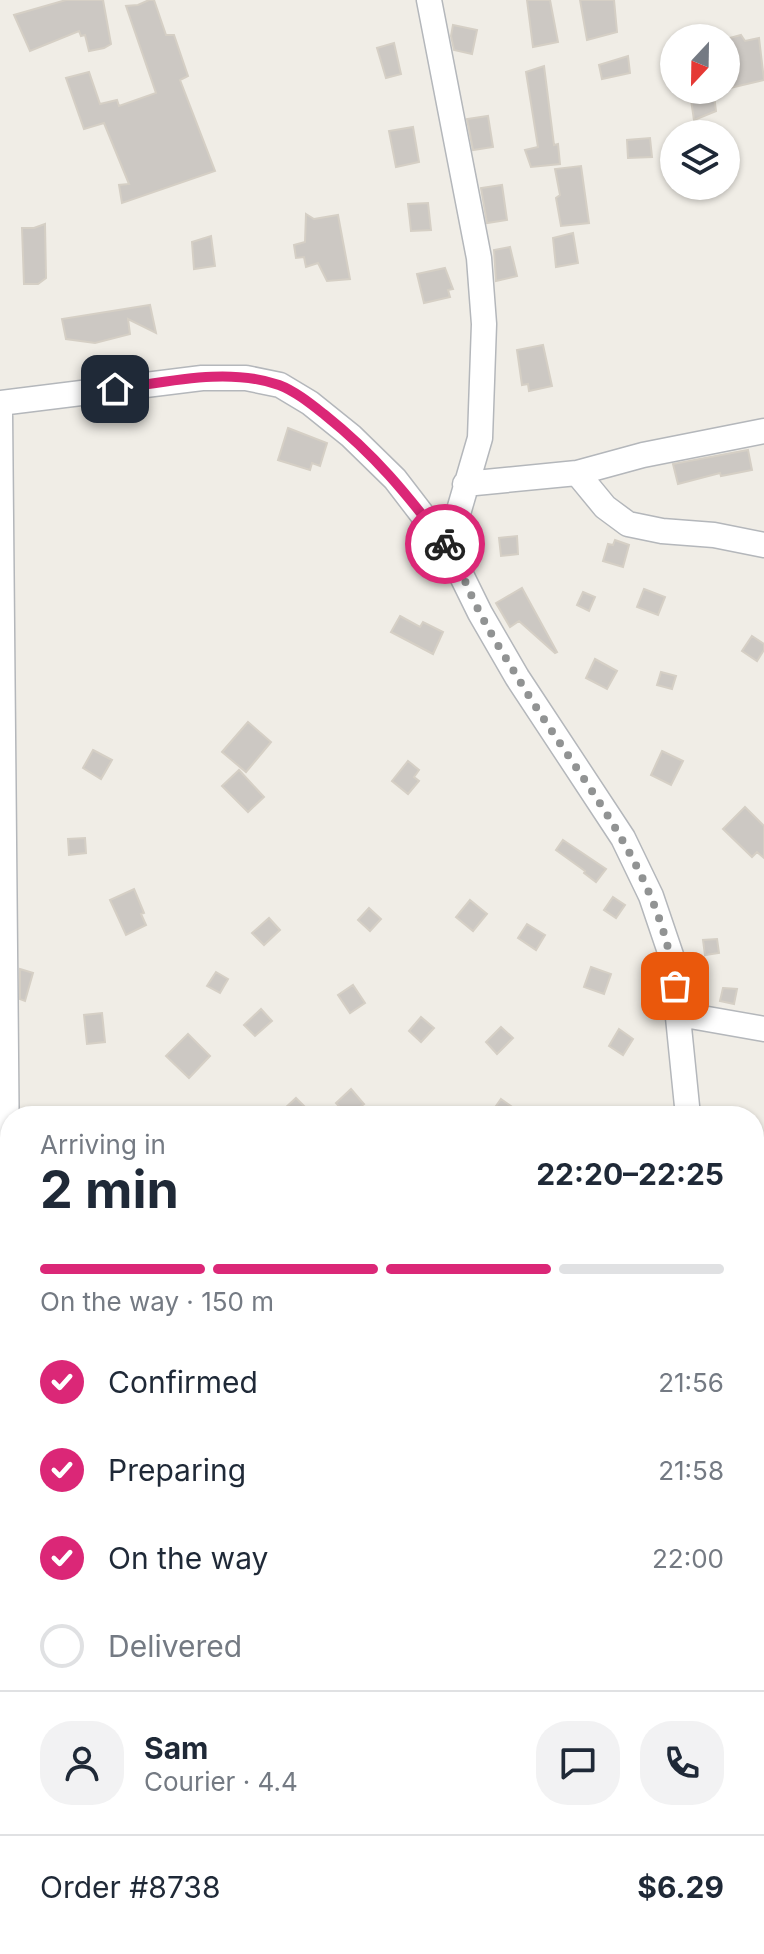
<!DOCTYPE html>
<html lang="en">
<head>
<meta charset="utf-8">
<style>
  :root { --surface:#fff; --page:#f2f2f3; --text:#1f2937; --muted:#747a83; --line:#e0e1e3; --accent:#db2777 }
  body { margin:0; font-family:Inter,sans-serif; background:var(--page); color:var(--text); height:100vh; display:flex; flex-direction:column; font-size:30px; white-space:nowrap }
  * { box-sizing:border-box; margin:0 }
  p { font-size:26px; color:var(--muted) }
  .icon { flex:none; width:44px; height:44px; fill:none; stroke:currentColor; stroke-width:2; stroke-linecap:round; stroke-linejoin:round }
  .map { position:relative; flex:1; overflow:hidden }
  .sheet { position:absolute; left:0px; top:1106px; width:764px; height:848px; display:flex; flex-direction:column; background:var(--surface); border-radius:32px 32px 0 0; box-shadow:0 2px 6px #0004 }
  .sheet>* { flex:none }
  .needle { width:52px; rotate:202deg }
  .buttons { position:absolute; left:660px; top:24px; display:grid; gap:16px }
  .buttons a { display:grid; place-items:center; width:80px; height:80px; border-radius:50%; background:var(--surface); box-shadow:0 2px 6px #0004; font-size:40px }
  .pin { position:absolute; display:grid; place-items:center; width:68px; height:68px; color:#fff; margin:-34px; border-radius:16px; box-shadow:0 4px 12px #0006 }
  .courier { position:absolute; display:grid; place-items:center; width:80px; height:80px; margin:-40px; border:6px solid #db2777; border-radius:50%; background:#fff; color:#222; box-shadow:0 2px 10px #0007 }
  .headline em { font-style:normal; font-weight:700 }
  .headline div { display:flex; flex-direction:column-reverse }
  .headline { display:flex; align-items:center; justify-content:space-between; height:136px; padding:0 40px }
  h1 { font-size:52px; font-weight:700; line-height:60px }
  .bar { display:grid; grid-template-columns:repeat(4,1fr); gap:12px 8px; align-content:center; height:96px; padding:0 40px }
  .bar i { height:10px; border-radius:6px; background:var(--line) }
  .bar .current { background:var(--accent) }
  .bar p { grid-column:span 4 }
  .line { display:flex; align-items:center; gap:20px; padding:0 40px; border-top:2px solid var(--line) }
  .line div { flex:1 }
  .round { display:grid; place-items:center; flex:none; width:84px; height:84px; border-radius:32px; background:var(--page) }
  ol { padding:0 40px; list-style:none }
  li { display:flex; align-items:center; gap:24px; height:88px }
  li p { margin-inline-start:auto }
  li .icon { padding:8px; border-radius:50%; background:var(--accent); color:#fff; stroke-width:4 }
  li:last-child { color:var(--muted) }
  li i { width:44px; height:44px; border:4px solid var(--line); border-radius:50% }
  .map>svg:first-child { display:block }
  .building { fill:#ccc8c3; stroke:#d5cfc5; stroke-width:2 }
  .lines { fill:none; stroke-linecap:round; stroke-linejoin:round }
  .minor-casing { stroke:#b4b7bb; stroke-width:27 }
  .minor { stroke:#fff; stroke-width:24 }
  .done { stroke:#919393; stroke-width:8; stroke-dasharray:0 14.4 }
  .route { stroke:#db2777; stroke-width:10 }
</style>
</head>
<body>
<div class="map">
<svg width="764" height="1954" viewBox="0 0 764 1954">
  <rect width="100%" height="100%" fill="#f0ede6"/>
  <path class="building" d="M66,0H103L111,44L104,48L89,51L85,35L81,36L79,31L30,51L14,15Z
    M149,0H154L166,35H174L188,76L180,80L215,171L122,203L119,185L129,184L104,123L84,129L66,78L89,72L100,104L117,100L119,106L156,93L126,6L138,5Z
    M527,0H550L558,42L533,47Z
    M580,0H614L617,32L587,40Z
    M453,25L477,30L472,54L454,50L451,36Z
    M741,35L745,41L759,38L764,80L726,89V39Z
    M394,43L401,74L386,78L377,48Z
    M628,56L630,73L602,79L599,65Z
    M544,66L554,145L558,144L560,164L531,167L525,150L538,147L526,72Z
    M714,95L716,111L694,120L691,100Z
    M488,116L493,147L473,150L467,119Z
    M413,127L419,162L396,167L389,131Z
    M650,138L652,157L628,158L627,140Z
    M581,166L589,223L561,226L556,198L560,195L555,169Z
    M502,185L507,220L487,223L481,188Z
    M428,203L431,230L411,231L408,204Z
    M306,214L314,219L338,215L350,279L327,281L318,263L306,267L304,257L296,258L294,245L305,242Z
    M45,224L46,278L38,284H24L22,228H34Z
    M573,233L578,263L556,267L553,238Z
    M211,236L215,266L194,269L192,242Z
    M510,247L517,276L496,281L494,250Z
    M445,268L453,289L448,290L450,297L424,303L417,274Z
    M150,305L156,333L128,319L130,334L95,343L66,339L62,319Z
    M543,345L552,386L529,391L528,384L522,385L517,350Z
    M288,428L327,443L320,466L312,463L310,470L278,460Z
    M748,450L752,470L721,476L720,473L678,484L673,464Z
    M517,536L518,554L501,556L499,538Z
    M615,540L629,545L623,567L603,561L608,544L613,545Z
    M522,588L557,652L555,653L519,621L510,627L496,603Z
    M644,589L665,597L658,615L637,607Z
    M583,592L595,597L589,611L577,605Z
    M400,616L420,627L423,622L443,632L433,654L391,632Z
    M752,636L764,644V650L757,661L742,651Z
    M595,659L617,671L607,689L586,678Z
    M661,672L676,676L672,689L657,685Z
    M248,722L271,742L246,772L222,752Z
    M93,750L112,760L101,779L83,768Z
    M662,751L683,761L671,785L651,775Z
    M408,761L419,770L414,777L419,781L408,794L392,781Z
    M239,770L264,797L248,812L222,786Z
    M745,807L764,826V858L757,852L752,857L723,829Z
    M85,838L86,853L69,855L68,839Z
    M563,840L606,869L596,882L584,873L585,871L556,850Z
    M134,889L144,913L141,914L146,925L126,935L110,900Z
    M613,897L625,905L616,918L604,910Z
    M470,900L487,914L473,931L456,917Z
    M369,908L381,919L370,931L358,920Z
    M269,918L280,930L264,945L252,933Z
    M527,924L545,935L536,950L518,938Z
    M717,939L719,953L705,955L703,940Z
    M591,967L611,974L604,994L584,987Z
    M20,969L33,973L25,1001L20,999Z
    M216,972L228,979L220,993L207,986Z
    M353,985L365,1003L350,1013L338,995Z
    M723,988L737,989L734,1004L720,1001Z
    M261,1009L272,1021L255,1036L244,1025Z
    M102,1013L105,1042L87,1044L84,1015Z
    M421,1017L434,1028L421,1042L409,1031Z
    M501,1027L513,1038L497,1054L486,1042Z
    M619,1029L633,1039L623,1055L609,1046Z
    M188,1034L210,1056L189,1078L166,1056Z
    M351,1089L364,1104L348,1116L336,1103Z
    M296,1098L306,1108L298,1116H290L284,1109Z
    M501,1099L525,1116H489Z"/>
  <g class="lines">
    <g class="minor-casing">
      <path id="minor" d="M429,0L479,258L484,324L480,438L448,548
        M0,403L202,378H246L280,385L310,403L351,436L395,479L448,548L480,613L517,677L623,838L651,896L672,958L688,1116
        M0,412L8,1270L6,1373L8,1954
        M577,473L605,507L628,524L662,531L714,535L764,545
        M465,484L577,473L643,455L764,431
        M679,1014L764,1029
        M754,1640L764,1647"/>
    </g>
    <use href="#minor" class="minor"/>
  </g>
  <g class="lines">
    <path class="done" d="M445,544C459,563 467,588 478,609C489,631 502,652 515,673C574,774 661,866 675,986"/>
    <path class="route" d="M115,389C167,382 228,367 279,385C295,391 311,404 325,415C375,455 406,493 445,544"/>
  </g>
</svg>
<div class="buttons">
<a><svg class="needle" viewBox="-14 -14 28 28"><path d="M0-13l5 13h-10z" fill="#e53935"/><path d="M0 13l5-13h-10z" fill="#747a83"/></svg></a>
<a><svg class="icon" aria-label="layers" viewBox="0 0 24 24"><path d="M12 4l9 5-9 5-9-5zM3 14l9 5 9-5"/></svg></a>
</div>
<div class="pin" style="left:675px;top:986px;background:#ea580c"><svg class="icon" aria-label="bag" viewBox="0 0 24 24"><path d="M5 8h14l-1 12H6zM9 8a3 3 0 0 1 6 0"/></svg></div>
<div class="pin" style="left:115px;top:389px;background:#1f2937"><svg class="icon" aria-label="home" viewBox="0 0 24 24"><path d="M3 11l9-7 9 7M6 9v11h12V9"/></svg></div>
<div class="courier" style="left:445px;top:544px"><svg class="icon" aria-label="bike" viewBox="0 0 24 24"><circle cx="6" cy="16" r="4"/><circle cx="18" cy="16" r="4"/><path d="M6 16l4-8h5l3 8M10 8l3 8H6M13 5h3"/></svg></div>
<section class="sheet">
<div class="headline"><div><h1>2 min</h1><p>Arriving in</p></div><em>22:20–22:25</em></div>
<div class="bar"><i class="current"></i><i class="current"></i><i class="current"></i><i></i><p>On the way · 150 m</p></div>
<ol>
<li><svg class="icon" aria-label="check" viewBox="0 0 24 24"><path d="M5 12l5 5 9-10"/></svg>Confirmed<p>21:56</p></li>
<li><svg class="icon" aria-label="check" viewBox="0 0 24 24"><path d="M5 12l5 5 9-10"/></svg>Preparing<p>21:58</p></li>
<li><svg class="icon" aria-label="check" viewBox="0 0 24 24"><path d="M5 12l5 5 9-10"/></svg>On the way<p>22:00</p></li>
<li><i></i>Delivered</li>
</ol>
<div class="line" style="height:144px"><a class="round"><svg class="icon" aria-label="person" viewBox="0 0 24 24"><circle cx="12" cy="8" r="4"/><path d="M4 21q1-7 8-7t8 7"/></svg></a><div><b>Sam</b><p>Courier · 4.4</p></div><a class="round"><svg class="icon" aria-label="chat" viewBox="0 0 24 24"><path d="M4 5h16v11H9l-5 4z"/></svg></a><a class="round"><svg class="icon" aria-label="phone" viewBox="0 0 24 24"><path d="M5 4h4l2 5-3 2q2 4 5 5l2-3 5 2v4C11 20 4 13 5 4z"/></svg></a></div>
<div class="line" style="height:104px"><div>Order #8738</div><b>$6.29</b></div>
</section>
</div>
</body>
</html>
